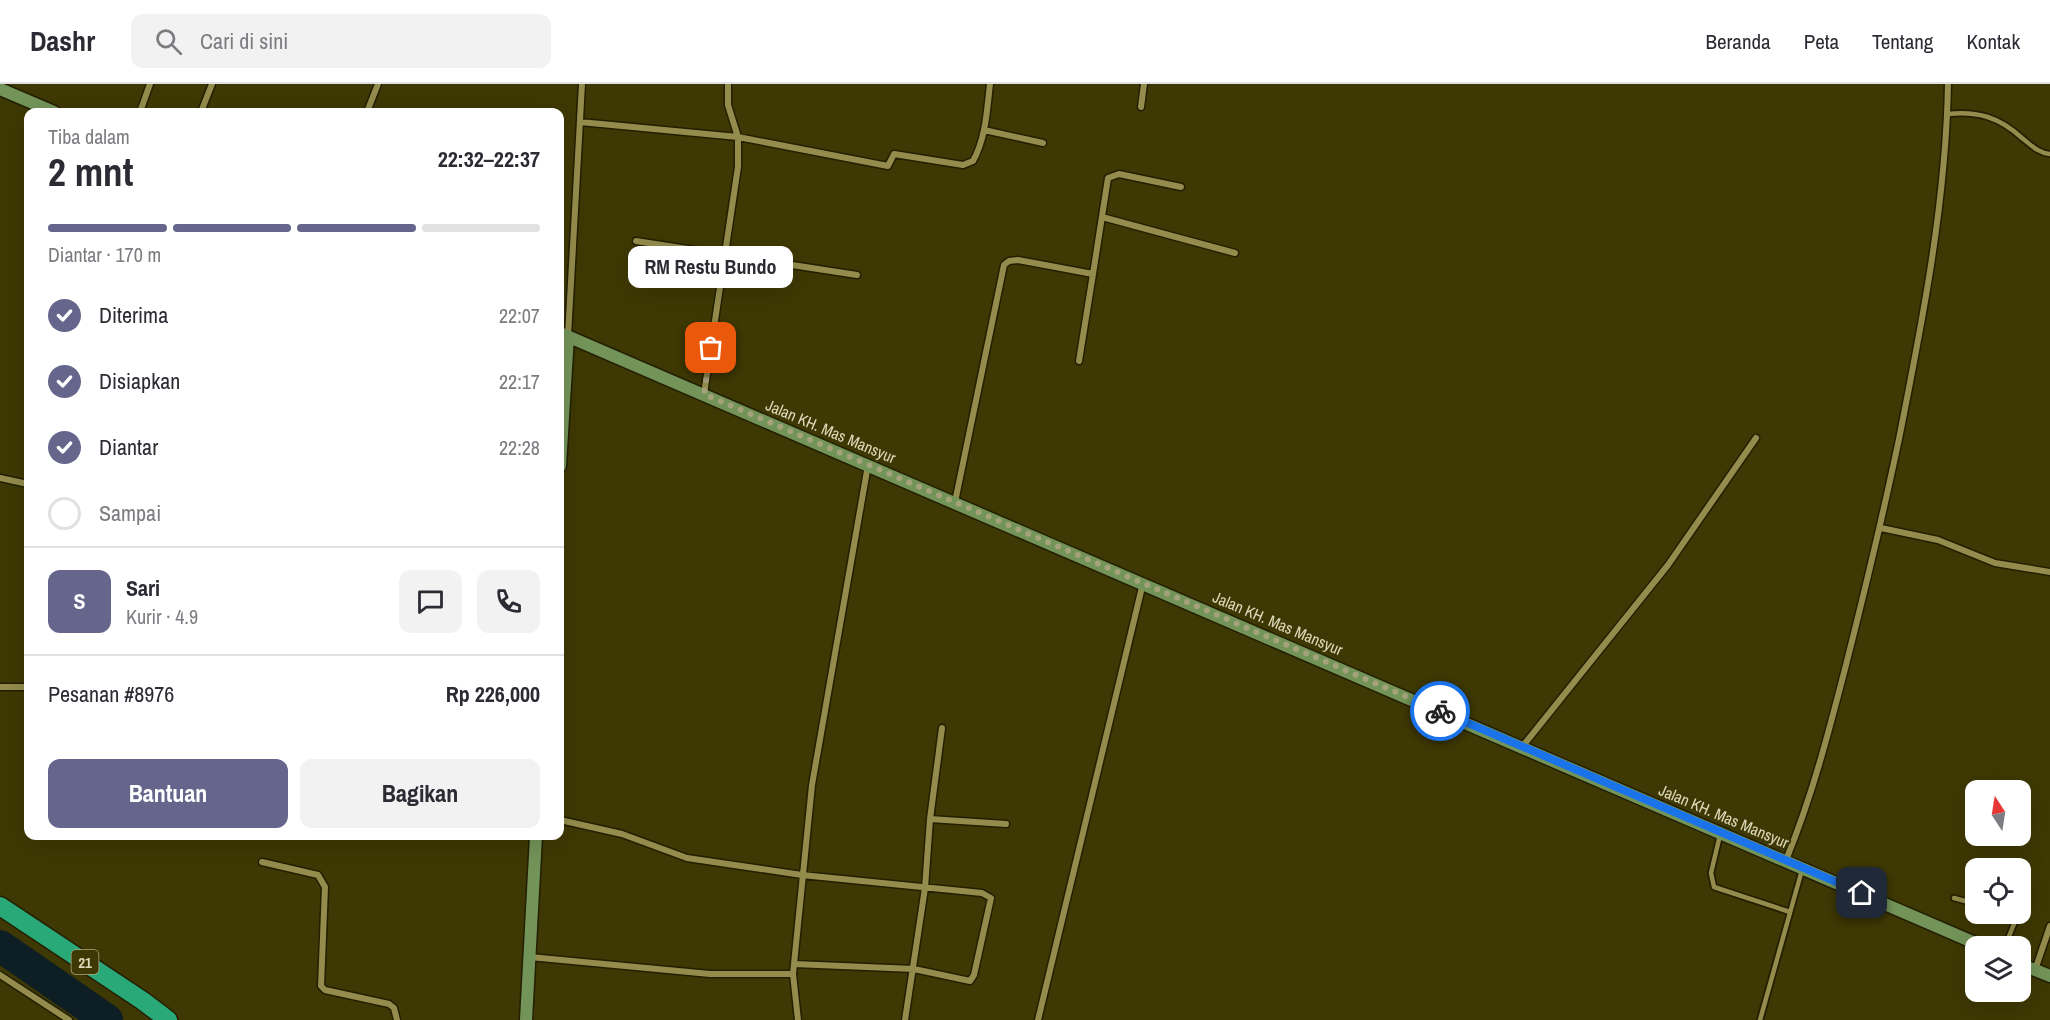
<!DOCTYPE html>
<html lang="id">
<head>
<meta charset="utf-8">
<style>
  :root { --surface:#fff; --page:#f2f2f3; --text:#2b2b33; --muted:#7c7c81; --line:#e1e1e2; --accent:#66668d }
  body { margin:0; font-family:"Archivo Narrow",sans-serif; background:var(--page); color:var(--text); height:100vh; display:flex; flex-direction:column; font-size:22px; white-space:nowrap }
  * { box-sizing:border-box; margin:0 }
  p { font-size:20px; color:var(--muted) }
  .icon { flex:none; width:33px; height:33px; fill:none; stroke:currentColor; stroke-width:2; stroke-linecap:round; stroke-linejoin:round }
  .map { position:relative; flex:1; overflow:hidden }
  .sheet { position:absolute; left:24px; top:24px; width:540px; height:732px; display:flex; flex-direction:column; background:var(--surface); border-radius:12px; box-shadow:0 6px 24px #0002 }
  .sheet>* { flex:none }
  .needle { width:39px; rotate:348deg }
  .controls { position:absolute; left:1965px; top:696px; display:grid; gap:12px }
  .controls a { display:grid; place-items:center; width:66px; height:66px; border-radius:12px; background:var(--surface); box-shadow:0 6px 24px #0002; font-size:30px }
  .pin { position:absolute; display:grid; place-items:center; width:51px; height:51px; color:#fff; margin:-26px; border-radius:12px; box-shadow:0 3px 9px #0006 }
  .courier { position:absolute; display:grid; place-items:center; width:60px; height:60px; margin:-30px; border:4px solid #1a73e8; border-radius:50%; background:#fff; color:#222; box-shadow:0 2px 8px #0007 }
  .bubble { position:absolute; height:42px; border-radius:12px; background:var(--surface); box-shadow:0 6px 24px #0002; font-size:20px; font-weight:700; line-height:42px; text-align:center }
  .head em { font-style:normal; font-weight:700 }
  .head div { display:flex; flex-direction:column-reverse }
  .head { display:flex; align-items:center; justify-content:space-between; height:102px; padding:0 24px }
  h1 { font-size:39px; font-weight:700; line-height:45px }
  .bar { display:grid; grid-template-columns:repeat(4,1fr); gap:9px 6px; align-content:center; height:72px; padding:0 24px }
  .bar i { height:8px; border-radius:4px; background:var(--line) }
  .bar .selected { background:var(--accent) }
  .bar p { grid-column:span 4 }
  .line { display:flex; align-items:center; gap:15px; padding:0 24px; border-top:2px solid var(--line) }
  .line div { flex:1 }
  .round { display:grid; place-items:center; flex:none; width:63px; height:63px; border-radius:12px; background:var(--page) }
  ol { padding:0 24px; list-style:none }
  li { display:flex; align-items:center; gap:18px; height:66px }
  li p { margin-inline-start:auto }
  li .icon { padding:6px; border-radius:50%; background:var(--accent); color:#fff; stroke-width:4 }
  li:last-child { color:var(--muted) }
  li i { width:33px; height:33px; border:3px solid var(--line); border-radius:50% }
  .cta { display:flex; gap:12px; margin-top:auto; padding:12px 24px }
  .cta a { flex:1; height:69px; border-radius:12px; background:var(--accent); color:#fff; font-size:24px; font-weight:700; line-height:69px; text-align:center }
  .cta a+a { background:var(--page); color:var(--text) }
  header { display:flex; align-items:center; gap:36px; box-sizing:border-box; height:84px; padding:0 30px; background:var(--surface); border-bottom:2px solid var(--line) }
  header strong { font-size:28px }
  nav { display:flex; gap:33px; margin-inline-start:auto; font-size:21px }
  .search { width:420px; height:54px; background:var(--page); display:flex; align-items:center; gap:15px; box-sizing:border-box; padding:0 21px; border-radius:12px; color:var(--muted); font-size:22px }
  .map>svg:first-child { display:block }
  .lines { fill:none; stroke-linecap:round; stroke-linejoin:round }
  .river { stroke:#0d1e24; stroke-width:32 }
  .lane-casing { stroke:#231f00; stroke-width:8 }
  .street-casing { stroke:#231f00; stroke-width:9 }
  .secondary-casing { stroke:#231f00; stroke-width:15 }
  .highway-casing { stroke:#231f00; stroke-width:21 }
  .lane { stroke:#938c4c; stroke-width:4.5 }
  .street { stroke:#938c4c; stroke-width:6 }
  .secondary { stroke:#739459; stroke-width:12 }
  .highway { stroke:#29a878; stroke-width:18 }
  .done { stroke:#a5a17a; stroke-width:6; stroke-dasharray:0 10.8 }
  .route { stroke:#1a73e8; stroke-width:8 }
  .labels { text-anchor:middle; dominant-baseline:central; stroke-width:4.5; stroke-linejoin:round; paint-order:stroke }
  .shield { fill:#3e3804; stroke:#ada983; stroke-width:1.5 }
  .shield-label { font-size:15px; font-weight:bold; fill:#dcd9b9 }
  .street-label { font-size:16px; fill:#dcd9b9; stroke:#3e3804 }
</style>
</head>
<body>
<header>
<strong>Dashr</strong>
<div class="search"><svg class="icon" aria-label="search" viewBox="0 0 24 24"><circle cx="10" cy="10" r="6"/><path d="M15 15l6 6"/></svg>Cari di sini</div>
<nav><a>Beranda</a><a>Peta</a><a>Tentang</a><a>Kontak</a></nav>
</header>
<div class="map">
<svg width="2050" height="936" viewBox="0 0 2050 936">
  <rect width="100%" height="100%" fill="#3e3804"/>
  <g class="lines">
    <path class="river" d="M0,862L107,936"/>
    <g class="lane-casing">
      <path id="lane" d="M1948,30C1978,27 1999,33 2022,54C2031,61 2038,69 2050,70
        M1720,751L1711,789L1714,803L1790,828
        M1954,814L1976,820
        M2005,862L2014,840L2009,830
        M1760,936L1802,786"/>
    </g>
    <g class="street-casing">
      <path id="street" d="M1141,23L1144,0
        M140,28L150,0
        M201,28L212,0
        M367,28L378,0
        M580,38L738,53L888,82L894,70L963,81L973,77C986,54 987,25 990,0
        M984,46L1043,59
        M1102,133L1235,169
        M636,157L857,191
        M568,252L582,0
        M1079,277L1093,190
        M704,310L738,83V53L728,21V0
        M0,394L28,400
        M955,418L1004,181L1009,177L1018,176L1093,190L1108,94L1119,90L1181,103
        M1881,444L1938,456L1995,479L2050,488
        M0,603H28
        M1522,663L1668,481L1756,354
        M930,735L1006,740
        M560,736L622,750L687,774L802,791L982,809L991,814L974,891L970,897L914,885L794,880
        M1786,776C1812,713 1829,647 1846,581C1865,506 1883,431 1899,355C1922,239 1946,119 1948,0
        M262,778L318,791L325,803L321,902L325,906L389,920L394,924L397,936
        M530,873L710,890H793
        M2035,886L2050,842
        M0,891L69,936
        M798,936L793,890L812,701L868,381
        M905,936L925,804L930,735L942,644
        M1038,936L1143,499"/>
    </g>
    <g class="secondary-casing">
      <path id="secondary" d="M0,5L54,28
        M560,249L1982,862
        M560,382L568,252
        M2020,880L2050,892
        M526,936L536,752"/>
    </g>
    <g class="highway-casing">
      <path id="highway" d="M0,822L143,917L168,936"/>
    </g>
    <use href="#lane" class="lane"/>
    <use href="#street" class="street"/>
    <use href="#secondary" class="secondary"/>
    <use href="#highway" class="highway"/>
  </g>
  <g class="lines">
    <path class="done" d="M711,264L704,310L1440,627"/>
    <path class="route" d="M1440,627L1862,809"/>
  </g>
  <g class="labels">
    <rect class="shield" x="71.5" y="866" width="27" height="24" rx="4.5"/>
    <g class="shield-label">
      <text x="85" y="878">21</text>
    </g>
    <g class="street-label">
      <text transform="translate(831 347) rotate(23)">Jalan KH. Mas Mansyur</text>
      <text transform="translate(1278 539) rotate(23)">Jalan KH. Mas Mansyur</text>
      <text transform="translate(1724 732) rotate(23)">Jalan KH. Mas Mansyur</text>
    </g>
  </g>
</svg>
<div class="controls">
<a><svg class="needle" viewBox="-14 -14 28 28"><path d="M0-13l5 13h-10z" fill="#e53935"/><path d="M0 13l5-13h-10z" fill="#7c7c81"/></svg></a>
<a><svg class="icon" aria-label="locate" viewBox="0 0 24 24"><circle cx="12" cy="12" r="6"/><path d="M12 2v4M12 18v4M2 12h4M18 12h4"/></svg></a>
<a><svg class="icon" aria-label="layers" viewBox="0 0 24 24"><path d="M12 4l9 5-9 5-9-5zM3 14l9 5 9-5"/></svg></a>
</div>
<div class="pin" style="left:711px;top:264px;background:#ea580c"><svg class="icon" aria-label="bag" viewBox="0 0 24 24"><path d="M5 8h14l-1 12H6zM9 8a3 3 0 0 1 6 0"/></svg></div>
<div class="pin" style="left:1862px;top:809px;background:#1f2937"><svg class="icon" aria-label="home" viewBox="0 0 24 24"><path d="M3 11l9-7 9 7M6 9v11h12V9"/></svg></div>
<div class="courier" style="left:1440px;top:627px"><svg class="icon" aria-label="bike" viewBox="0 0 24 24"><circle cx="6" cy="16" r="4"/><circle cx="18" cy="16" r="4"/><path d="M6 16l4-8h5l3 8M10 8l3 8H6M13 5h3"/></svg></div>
<div class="bubble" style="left:628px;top:162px;width:165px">RM Restu Bundo</div>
<section class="sheet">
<div class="head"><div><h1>2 mnt</h1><p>Tiba dalam</p></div><em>22:32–22:37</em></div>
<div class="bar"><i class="selected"></i><i class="selected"></i><i class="selected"></i><i></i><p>Diantar · 170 m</p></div>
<ol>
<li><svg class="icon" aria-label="check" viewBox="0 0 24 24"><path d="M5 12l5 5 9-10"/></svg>Diterima<p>22:07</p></li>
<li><svg class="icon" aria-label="check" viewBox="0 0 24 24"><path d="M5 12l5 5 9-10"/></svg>Disiapkan<p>22:17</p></li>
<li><svg class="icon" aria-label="check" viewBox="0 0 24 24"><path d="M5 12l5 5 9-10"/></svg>Diantar<p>22:28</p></li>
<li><i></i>Sampai</li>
</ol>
<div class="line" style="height:108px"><b class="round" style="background:var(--accent);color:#fff">S</b><div><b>Sari</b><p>Kurir · 4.9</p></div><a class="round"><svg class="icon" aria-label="chat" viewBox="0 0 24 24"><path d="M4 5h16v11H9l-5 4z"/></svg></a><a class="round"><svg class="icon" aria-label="phone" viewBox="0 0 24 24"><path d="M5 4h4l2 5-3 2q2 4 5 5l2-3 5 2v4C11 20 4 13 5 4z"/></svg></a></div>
<div class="line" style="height:78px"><div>Pesanan #8976</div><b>Rp 226,000</b></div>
<div class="cta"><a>Bantuan</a><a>Bagikan</a></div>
</section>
</div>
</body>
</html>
